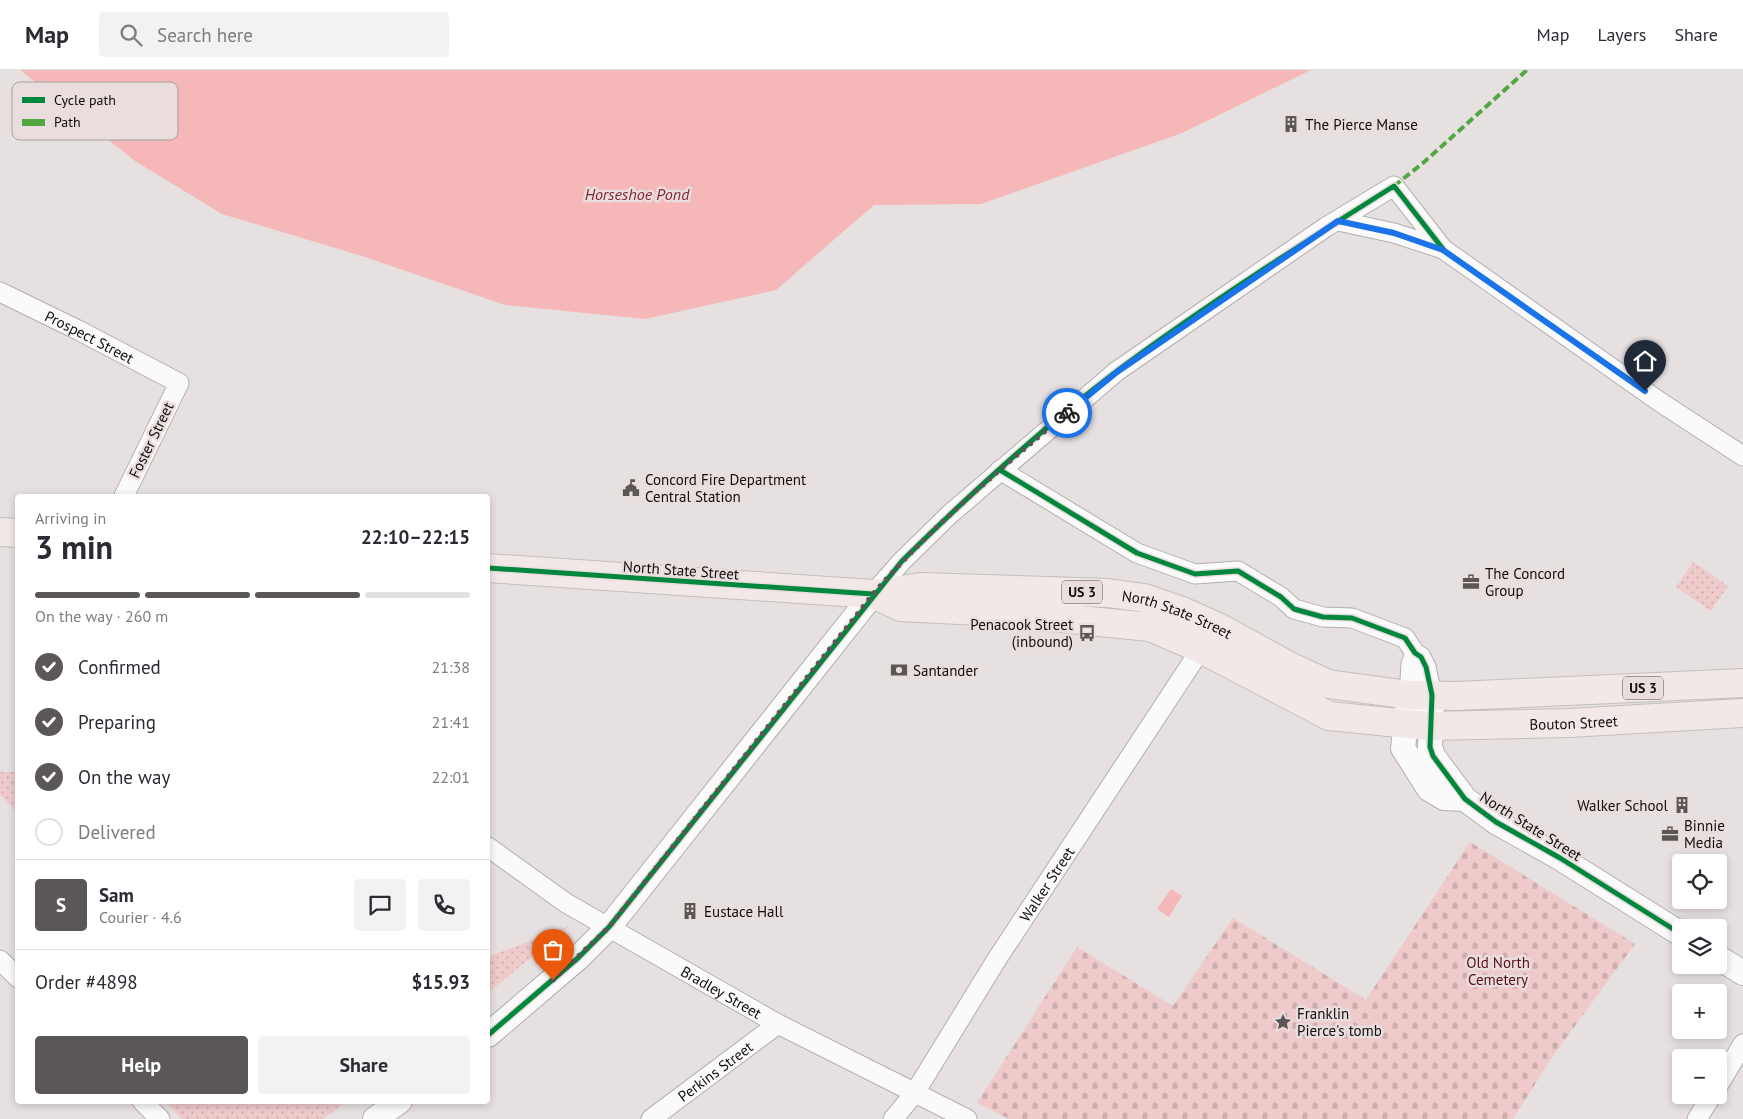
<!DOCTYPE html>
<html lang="en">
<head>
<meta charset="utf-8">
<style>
  :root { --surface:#fff; --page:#f2f2f3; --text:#2b2b33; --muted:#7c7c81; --line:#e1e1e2; --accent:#5c5757 }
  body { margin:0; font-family:"PT Sans",sans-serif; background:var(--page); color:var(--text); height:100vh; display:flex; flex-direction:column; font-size:19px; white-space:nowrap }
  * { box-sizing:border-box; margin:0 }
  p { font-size:16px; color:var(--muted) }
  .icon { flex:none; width:28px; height:28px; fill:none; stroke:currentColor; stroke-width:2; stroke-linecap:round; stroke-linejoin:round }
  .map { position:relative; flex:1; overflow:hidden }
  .details { position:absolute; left:15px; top:424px; width:475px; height:610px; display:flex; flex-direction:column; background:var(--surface); border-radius:5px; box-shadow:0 2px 8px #0003 }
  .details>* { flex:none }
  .buttons { position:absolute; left:1672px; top:784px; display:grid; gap:10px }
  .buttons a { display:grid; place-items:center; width:55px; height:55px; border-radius:5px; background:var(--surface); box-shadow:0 2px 8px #0003; font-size:25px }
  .pin { position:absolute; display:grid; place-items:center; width:42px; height:42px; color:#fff; margin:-51px -21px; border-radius:50% 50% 50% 0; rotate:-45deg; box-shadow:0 0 5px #0007 }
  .pin .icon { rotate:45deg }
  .courier { position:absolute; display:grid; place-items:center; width:50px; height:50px; margin:-25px; border:4px solid #1a73e8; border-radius:50%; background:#fff; color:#222; box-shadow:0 1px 6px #0007 }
  .summary em { font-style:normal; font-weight:700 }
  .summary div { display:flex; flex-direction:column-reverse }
  .summary { display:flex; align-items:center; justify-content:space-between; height:85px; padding:0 20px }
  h1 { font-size:32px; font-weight:700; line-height:38px }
  .bar { display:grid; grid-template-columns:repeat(4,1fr); gap:8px 5px; align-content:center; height:60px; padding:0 20px }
  .bar i { height:6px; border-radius:4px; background:var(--line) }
  .bar .selected { background:var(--accent) }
  .bar p { grid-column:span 4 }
  .line { display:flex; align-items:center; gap:12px; padding:0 20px; border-top:1px solid var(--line) }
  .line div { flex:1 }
  .round { display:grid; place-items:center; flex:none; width:52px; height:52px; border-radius:5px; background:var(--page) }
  ol { padding:0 20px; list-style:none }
  li { display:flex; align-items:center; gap:15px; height:55px }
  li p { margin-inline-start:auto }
  li .icon { padding:5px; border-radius:50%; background:var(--accent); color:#fff; stroke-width:4 }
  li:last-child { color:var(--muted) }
  li i { width:28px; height:28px; border:2px solid var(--line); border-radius:50% }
  .primary-button { display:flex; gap:10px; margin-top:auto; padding:10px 20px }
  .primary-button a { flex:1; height:58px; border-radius:5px; background:var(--accent); color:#fff; font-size:20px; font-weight:700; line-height:58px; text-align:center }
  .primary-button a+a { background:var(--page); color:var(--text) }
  header { display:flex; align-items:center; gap:30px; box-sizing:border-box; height:70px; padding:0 25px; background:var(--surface); border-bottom:1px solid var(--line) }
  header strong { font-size:24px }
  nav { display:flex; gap:28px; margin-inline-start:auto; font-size:18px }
  .search { width:350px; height:45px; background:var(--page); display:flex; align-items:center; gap:12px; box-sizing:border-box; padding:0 18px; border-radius:5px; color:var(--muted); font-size:19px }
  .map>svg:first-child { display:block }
  .cemetery { fill:url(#cemetery-stones) }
  .park { fill:url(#park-dots) }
  .water { fill:#f6b7b8 }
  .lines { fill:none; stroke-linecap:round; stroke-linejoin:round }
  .minor-casing { stroke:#b3aeae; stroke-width:21 }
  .tertiary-casing { stroke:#b3aeae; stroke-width:26 }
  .primary-casing { stroke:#c2bfbf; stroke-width:30 }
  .minor { stroke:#fbfafa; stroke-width:19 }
  .tertiary { stroke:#fbfafa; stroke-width:24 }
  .primary { stroke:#f3e8e8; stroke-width:28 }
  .quiet { stroke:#51a841; stroke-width:4; stroke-dasharray:8 4; stroke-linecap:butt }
  .cycleway-casing { stroke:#eadddd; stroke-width:8 }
  .cycleway { stroke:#00873e; stroke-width:5 }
  .done { stroke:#5c5757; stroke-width:5; stroke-dasharray:0 9 }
  .route { stroke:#1a73e8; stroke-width:6 }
  .labels { text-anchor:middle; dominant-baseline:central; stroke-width:5; stroke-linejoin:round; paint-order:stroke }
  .shield { fill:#eadddd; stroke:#524b4b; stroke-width:1 }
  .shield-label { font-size:14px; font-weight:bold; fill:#110d0d }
  .poi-label { font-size:15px; fill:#110d0d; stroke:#eadddd; text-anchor:start }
  .street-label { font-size:15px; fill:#110d0d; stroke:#eadddd }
  .park-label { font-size:15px; fill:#590e1a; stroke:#eadddd }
  .water-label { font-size:16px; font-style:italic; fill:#882532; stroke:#eadddd }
  .key { fill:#eadddd; stroke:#a99f9f; stroke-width:1 }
  .key-label { font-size:14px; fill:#110d0d }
</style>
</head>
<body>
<header>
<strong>Map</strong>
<div class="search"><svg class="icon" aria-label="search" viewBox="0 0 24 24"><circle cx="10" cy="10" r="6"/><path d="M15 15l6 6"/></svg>Search here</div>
<nav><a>Map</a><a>Layers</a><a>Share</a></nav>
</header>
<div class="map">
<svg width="1743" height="1049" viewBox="0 0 1743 1049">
  <defs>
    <pattern id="cemetery-stones" width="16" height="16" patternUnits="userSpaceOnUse" patternTransform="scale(1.25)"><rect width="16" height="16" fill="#efcacb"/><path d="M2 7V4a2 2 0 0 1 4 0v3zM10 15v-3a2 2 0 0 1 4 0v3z" fill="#ccacad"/></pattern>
    <pattern id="park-dots" width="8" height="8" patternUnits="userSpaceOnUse" patternTransform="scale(1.25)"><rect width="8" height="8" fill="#efcacb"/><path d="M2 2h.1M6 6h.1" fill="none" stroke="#ccacad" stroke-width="1.8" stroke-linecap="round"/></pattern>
  </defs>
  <rect width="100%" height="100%" fill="#e7e0e0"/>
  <path class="cemetery" d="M1470,772L1635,874L1555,983L1513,1049H1009L977,1033L1077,877L1173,936L1233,848L1366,930Z"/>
  <path class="park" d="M1693,492L1728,516L1711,541L1676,517Z
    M0,702H17V743L0,724Z
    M569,856L488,923V887Z
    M165,1031H347L323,1049H182Z"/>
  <path class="water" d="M20,0H1311L1182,63L981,134L874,135L776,220L645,249L505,235L365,187L222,144L135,91Z
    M1171,819L1182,826L1169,847L1157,839Z"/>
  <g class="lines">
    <g class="minor-casing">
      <g id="minor">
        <path d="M1338,151L1394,163L1443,179L1660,332L1743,386"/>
        <path id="s1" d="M0,222L78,260L179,313L124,426"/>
        <path d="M1000,400L1137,483L1195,504L1238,501L1281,527L1294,539L1323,547L1352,548L1405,568L1415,583L1421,587L1426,597L1432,625"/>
        <path d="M873,524L902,491L949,445L1117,301L1326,157L1394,116L1443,179"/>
        <path d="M1409,625L1411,594L1415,583"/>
        <path id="s2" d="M488,777L566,833L778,954L967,1049"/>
        <path d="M0,890L18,908"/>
        <path d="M1719,1014L1743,974"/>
        <path d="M142,1031L160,1049"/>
        <path id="s3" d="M651,1049L778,954"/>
        <path id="s4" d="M893,1049L914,1024L997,889L1201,579"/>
        <path d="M1697,1049L1712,1025"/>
      </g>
    </g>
    <g class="tertiary-casing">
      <path id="tertiary" d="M1409,625L1403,678L1429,719L1444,728L1465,729
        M1432,625L1430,677L1433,686L1465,729L1496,752L1560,788L1681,864
        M1719,888L1743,903
        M488,965L578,888L609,857L873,524
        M375,1049L400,1031"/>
    </g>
    <g class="primary-casing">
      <g id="primary">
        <path d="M0,462L18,463"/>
        <path id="s5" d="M488,498L873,524L921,517L1108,523L1144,528L1182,541L1220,558L1291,597L1328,614L1409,625L1457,626L1743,613"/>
        <path id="s6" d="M873,524L901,537L998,542L1150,557L1201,579L1329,646L1429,656L1569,653L1743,643"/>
      </g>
    </g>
    <use href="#minor" class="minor"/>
    <use href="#tertiary" class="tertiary"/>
    <use href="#primary" class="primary"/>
    <path class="quiet" d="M1394,116L1423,93L1527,0"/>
    <g class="cycleway-casing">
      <path id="cycleway" d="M1000,400L1137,483L1195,504L1238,501L1281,527L1294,539L1323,547L1352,548L1405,568L1415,583L1421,587L1426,597L1432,625L1430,677L1433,686L1465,729L1496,752L1560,788L1681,864
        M488,498L873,524
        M488,965L578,888L609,857L902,491C970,424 1041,359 1117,301C1206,235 1300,175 1394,116L1443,179"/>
    </g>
    <use href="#cycleway" class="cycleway"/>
  </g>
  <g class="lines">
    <path class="done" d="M553,910L609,857L873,524C931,457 999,400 1067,343"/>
    <path class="route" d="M1067,343L1117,302L1338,151L1394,163L1443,180L1645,321"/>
  </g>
  <defs>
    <g id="building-bare" transform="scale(1.35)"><path d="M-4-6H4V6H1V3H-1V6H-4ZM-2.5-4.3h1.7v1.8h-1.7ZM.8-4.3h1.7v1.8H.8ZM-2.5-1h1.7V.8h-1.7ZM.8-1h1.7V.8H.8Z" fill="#5c5757" stroke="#eadddd" stroke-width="2.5" paint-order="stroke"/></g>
    <g id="civic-bare" transform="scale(1.35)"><path d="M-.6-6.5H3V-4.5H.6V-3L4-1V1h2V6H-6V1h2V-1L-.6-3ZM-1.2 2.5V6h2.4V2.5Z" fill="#5c5757" stroke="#eadddd" stroke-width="2.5" paint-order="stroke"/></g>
    <g id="office-bare" transform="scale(1.35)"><path d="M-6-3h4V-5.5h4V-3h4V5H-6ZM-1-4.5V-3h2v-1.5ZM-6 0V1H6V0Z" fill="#5c5757" stroke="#eadddd" stroke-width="2.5" paint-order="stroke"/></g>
    <g id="bus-bare" transform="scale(1.35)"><path d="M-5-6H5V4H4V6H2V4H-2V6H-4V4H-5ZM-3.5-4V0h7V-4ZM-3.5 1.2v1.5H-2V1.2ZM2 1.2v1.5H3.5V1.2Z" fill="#5c5757" stroke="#eadddd" stroke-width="2.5" paint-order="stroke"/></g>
    <g id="bank-bare" transform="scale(1.35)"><path d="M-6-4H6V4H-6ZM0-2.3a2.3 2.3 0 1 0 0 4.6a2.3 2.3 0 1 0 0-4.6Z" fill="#5c5757" stroke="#eadddd" stroke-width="2.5" paint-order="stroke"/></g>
    <g id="sight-bare" transform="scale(1.35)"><path d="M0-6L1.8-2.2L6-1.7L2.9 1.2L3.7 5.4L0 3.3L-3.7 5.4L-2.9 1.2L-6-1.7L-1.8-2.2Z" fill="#5c5757" stroke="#eadddd" stroke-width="2.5" paint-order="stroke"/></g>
  </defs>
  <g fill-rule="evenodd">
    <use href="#building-bare" x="1291" y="54"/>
    <use href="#civic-bare" x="631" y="418"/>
    <use href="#office-bare" x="1471" y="512"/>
    <use href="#bus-bare" x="1087" y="563"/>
    <use href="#bank-bare" x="899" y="600"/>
    <use href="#building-bare" x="1682" y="735"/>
    <use href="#office-bare" x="1670" y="764"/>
    <use href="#building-bare" x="690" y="841"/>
    <use href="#sight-bare" x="1283" y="952"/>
  </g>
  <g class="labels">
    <g class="shield">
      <rect x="1062" y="510.5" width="40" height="23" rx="4"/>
      <rect x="1623" y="606.5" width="40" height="23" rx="4"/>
    </g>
    <g class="shield-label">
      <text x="1082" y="522">US 3</text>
      <text x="1643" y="618">US 3</text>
    </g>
    <g class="poi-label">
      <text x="1305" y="54">The Pierce Manse</text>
      <text x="645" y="409">Concord Fire Department<tspan x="645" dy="17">Central Station</tspan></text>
      <text x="1485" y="503">The Concord<tspan x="1485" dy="17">Group</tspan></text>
      <text x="1073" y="554" text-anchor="end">Penacook Street<tspan x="1073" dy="17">(inbound)</tspan></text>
      <text x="913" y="600">Santander</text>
      <text x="1668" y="735" text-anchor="end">Walker School</text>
      <text x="1684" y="755">Binnie<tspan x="1684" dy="17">Media</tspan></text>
      <text x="704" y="841">Eustace Hall</text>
      <text x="1297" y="943">Franklin<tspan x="1297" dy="17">Pierce's tomb</tspan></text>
    </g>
    <g class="street-label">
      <text stroke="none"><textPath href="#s1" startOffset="100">Prospect Street</textPath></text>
      <text transform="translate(151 370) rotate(-64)">Foster Street</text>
      <text transform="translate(681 500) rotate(4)">North State Street</text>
      <text stroke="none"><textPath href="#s5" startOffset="694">North State Street</textPath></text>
      <text stroke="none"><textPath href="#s6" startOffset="726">Bouton Street</textPath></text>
      <text transform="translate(1531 756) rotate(32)">North State Street</text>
      <text stroke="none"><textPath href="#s4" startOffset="281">Walker Street</textPath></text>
      <text stroke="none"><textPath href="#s2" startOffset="275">Bradley Street</textPath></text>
      <text stroke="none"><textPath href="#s3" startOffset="80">Perkins Street</textPath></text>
    </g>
    <g class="park-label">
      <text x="1498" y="892">Old North<tspan x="1498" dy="17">Cemetery</tspan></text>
    </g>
    <g class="water-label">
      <text x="637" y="124">Horseshoe Pond</text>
    </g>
  </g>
  <rect x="12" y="12" width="166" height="58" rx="8" class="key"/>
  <rect x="22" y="27" width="23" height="6" fill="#00873e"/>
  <rect x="22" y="49" width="23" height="7" fill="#51a841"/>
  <g class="key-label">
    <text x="54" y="35">Cycle path</text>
    <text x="54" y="57">Path</text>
  </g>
</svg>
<div class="buttons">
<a><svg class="icon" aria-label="locate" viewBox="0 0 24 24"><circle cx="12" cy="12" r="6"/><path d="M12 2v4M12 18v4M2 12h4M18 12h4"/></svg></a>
<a><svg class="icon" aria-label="layers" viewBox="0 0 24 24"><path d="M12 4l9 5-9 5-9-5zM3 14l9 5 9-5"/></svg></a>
<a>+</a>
<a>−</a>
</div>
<div class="pin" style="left:553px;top:910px;background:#ea580c"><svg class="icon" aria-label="bag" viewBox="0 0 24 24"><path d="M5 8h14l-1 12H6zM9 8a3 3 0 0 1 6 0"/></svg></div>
<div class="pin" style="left:1645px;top:321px;background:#1f2937"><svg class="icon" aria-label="home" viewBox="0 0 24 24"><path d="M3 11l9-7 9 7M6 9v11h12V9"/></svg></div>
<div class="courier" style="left:1067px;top:343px"><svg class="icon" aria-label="bike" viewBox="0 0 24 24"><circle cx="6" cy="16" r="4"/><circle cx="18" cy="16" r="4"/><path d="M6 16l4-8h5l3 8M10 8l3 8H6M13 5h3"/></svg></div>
<section class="details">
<div class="summary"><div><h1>3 min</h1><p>Arriving in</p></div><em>22:10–22:15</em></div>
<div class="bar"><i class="selected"></i><i class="selected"></i><i class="selected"></i><i></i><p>On the way · 260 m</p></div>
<ol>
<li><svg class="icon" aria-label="check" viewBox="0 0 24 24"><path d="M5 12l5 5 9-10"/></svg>Confirmed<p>21:38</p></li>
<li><svg class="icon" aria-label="check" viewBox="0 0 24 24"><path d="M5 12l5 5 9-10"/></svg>Preparing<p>21:41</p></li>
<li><svg class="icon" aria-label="check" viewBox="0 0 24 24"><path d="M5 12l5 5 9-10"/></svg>On the way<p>22:01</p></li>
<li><i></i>Delivered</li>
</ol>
<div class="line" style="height:90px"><b class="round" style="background:var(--accent);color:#fff">S</b><div><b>Sam</b><p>Courier · 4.6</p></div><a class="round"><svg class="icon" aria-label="chat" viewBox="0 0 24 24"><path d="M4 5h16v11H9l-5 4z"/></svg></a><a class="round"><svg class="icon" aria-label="phone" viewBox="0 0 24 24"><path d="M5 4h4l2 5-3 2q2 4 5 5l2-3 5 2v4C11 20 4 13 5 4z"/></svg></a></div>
<div class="line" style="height:65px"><div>Order #4898</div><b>$15.93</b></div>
<div class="primary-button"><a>Help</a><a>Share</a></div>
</section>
</div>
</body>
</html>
